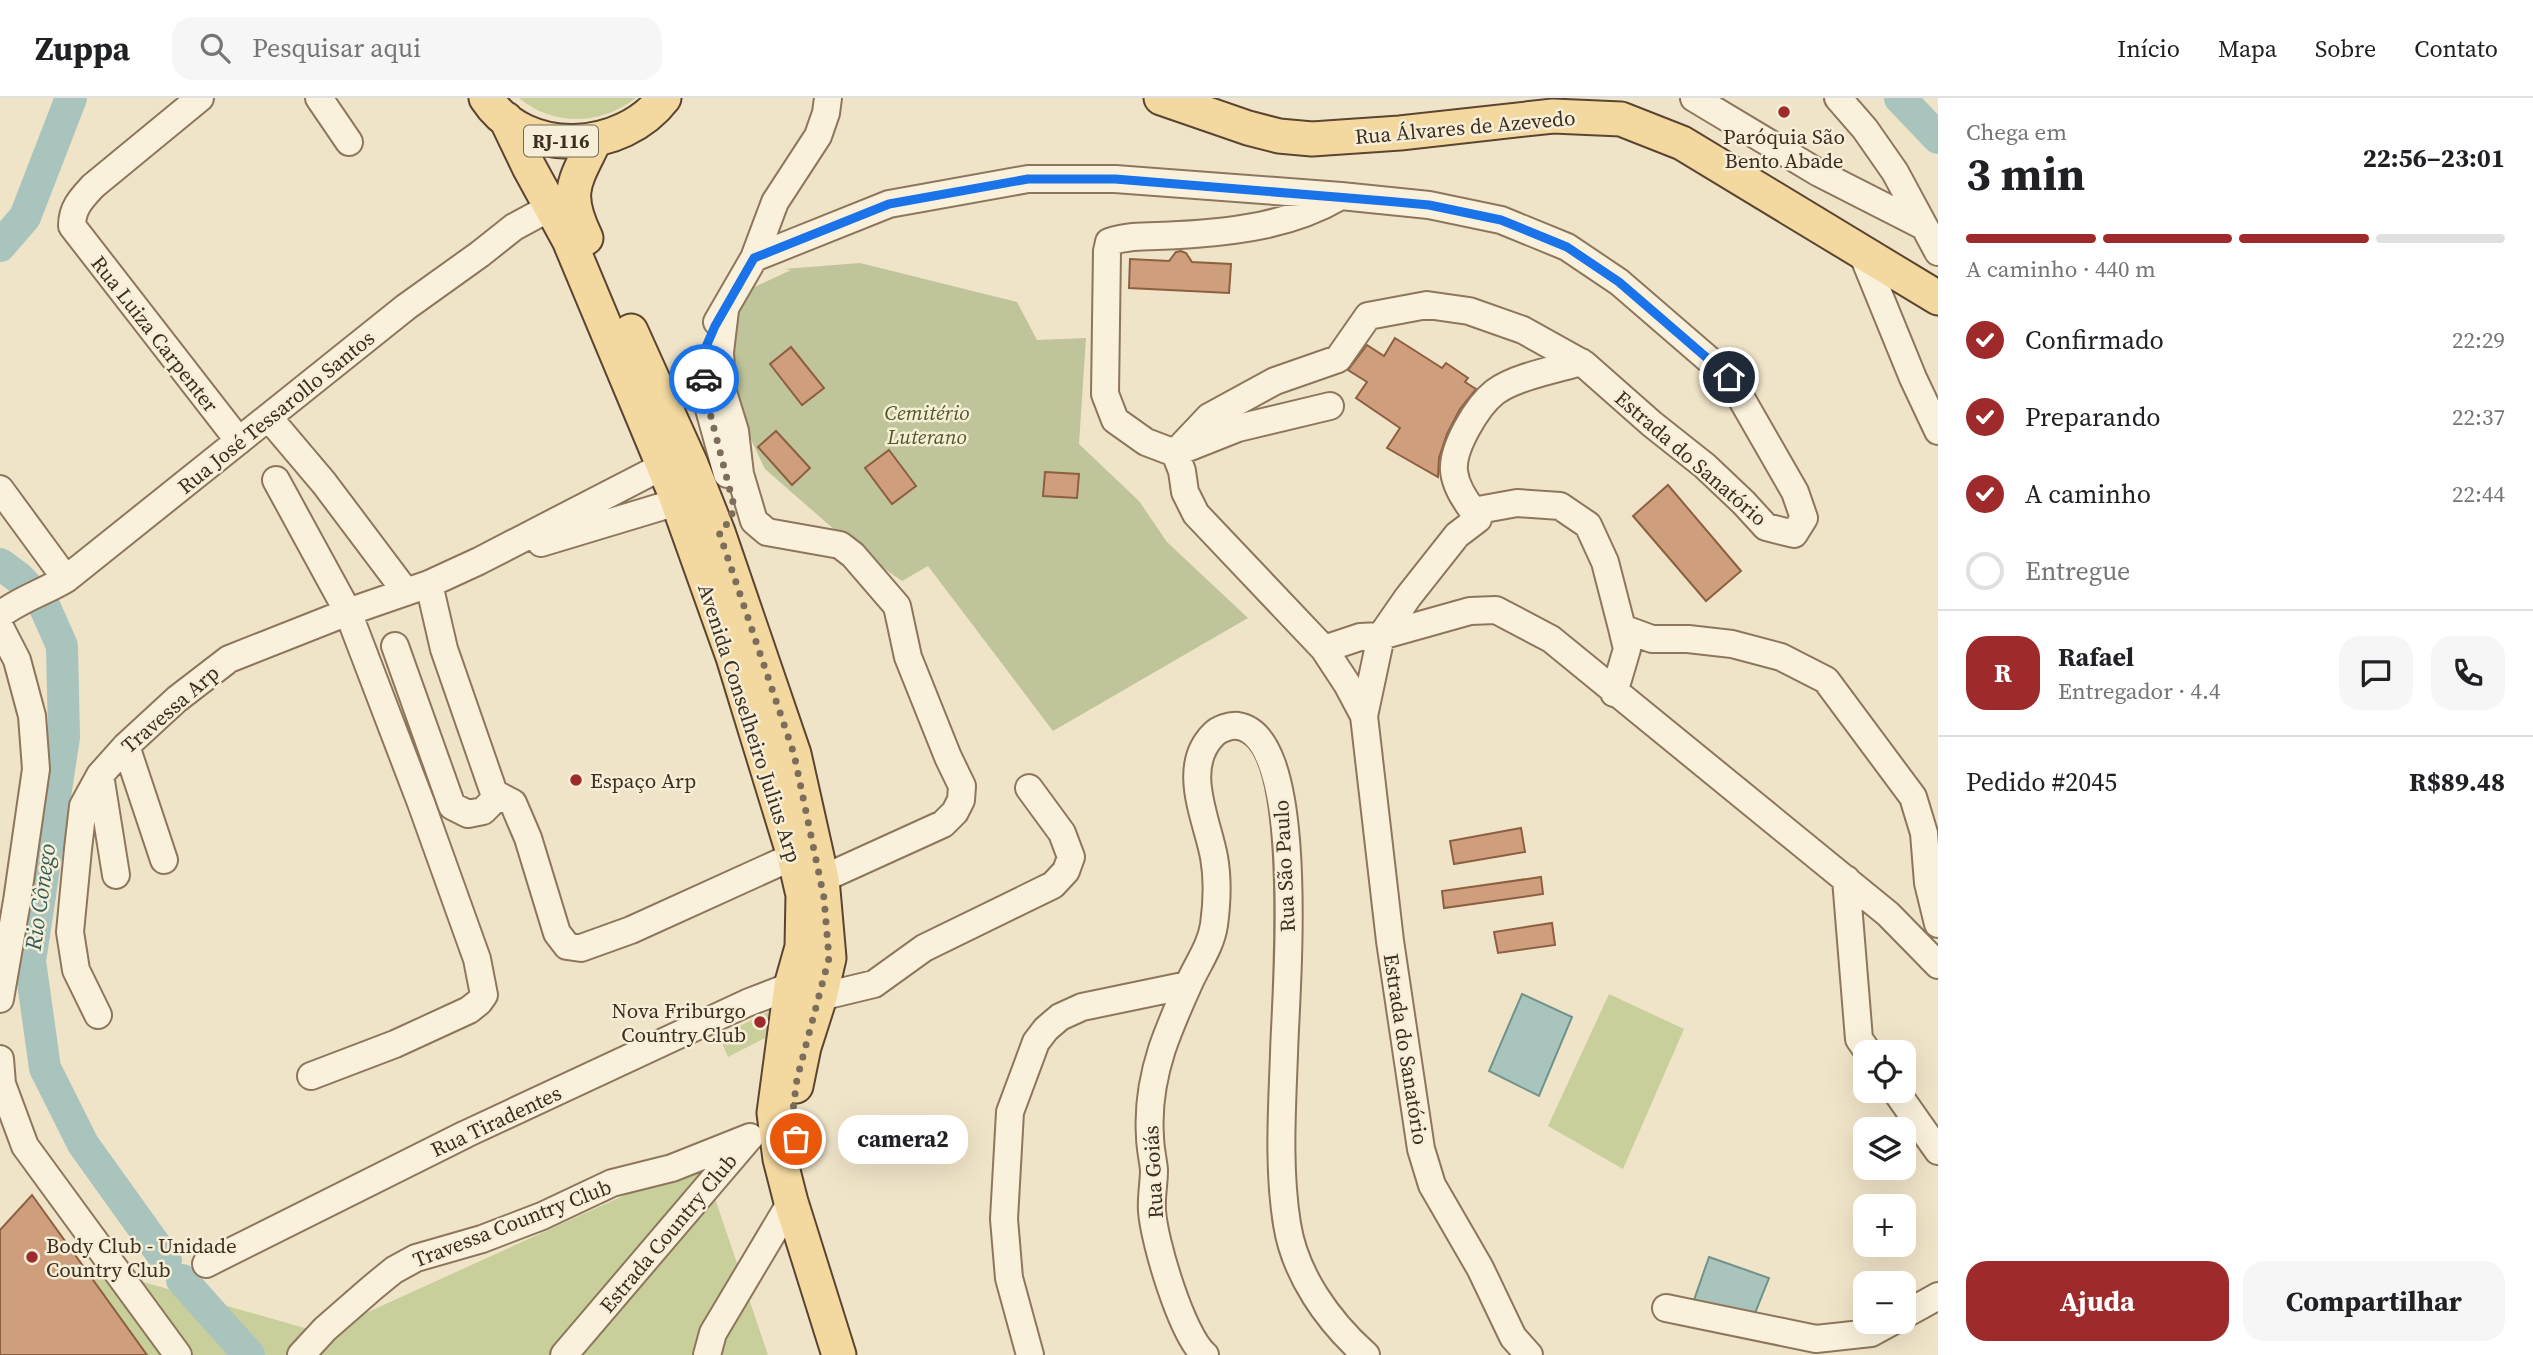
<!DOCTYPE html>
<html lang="pt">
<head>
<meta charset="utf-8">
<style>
  :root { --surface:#fff; --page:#f6f6f6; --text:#202124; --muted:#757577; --line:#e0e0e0; --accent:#9e2a2b }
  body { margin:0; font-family:"Source Serif 4",serif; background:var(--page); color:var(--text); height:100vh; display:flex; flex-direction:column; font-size:26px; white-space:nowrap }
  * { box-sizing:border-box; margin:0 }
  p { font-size:23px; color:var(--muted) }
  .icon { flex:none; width:38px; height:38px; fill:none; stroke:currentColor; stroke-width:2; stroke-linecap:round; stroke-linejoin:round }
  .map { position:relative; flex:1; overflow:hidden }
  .side { display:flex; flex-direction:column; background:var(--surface); width:595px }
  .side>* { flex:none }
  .fabs { position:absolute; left:1853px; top:942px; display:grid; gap:14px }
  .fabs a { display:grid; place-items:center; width:63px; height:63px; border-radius:14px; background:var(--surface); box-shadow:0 7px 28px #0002; font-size:35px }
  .pin { position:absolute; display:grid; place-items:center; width:60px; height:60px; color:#fff; margin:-30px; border:4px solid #fff; border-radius:50%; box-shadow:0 2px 7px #0007 }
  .courier { position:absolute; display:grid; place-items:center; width:70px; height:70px; margin:-35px; border:5px solid #1a73e8; border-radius:50%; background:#fff; color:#222; box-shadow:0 2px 9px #0007 }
  .bubble { position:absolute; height:49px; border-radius:21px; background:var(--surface); box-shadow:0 7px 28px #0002; font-size:23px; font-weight:700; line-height:49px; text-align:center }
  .overview em { font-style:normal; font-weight:700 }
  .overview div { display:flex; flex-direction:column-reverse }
  .overview { display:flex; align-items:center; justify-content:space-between; height:119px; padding:0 28px }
  h1 { font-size:46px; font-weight:700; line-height:52px }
  .bar { display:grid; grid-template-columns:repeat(4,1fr); gap:10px 7px; align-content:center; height:84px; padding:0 28px }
  .bar i { height:9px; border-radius:5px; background:var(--line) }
  .bar .on { background:var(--accent) }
  .bar p { grid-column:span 4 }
  .line { display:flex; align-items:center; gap:18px; padding:0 28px; border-top:2px solid var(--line) }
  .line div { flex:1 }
  .round { display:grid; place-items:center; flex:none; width:74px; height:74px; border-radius:21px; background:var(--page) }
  ol { padding:0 28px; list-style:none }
  li { display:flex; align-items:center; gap:21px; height:77px }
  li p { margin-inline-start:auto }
  li .icon { padding:7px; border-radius:50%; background:var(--accent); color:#fff; stroke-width:4 }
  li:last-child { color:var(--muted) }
  li i { width:38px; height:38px; border:4px solid var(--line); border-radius:50% }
  .cta { display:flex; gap:14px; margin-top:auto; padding:14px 28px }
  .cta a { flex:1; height:80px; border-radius:21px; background:var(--accent); color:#fff; font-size:28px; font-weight:700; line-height:80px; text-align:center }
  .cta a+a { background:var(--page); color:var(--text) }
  header { display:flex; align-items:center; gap:42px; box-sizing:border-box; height:98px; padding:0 35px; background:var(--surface); border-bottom:2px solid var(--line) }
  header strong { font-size:33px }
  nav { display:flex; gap:38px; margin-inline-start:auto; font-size:24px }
  .search { width:490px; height:63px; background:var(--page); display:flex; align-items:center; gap:18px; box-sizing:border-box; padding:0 24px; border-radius:21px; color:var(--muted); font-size:26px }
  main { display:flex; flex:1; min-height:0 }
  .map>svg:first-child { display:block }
  .green { fill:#c9cf9b }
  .cemetery { fill:#bfc49a }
  .water { fill:#a9c4bc; stroke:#6f938a; stroke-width:2 }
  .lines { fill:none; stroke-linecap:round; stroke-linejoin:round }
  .river { stroke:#a9c4bc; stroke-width:32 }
  .building { fill:#cf9f7d; stroke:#8d5f41; stroke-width:2 }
  .minor-casing { stroke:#8d765c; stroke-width:30 }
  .major-casing { stroke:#5b4430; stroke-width:37 }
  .minor { stroke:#faf1dc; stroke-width:26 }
  .major { stroke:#f3d9a0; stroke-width:33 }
  .done { stroke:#7c6e5b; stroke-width:7; stroke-dasharray:0 12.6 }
  .route { stroke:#1a73e8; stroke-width:9 }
  .poi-dot { fill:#9e2a2b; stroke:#f7eed8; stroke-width:2.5 }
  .labels { text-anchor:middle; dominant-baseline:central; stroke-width:5; stroke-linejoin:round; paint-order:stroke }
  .shield { fill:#f7eed8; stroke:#756857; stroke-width:2 }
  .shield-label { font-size:19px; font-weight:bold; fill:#3d2e20 }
  .street-label { font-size:21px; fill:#3d2e20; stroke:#f7eed8 }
  .poi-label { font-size:21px; fill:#3d2e20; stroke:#f7eed8; text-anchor:start }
  .park-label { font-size:21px; font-style:italic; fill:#4d5a26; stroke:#f7eed8 }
  .water-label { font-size:23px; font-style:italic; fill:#2f5d5a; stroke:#f7eed8 }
</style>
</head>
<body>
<header>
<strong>Zuppa</strong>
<div class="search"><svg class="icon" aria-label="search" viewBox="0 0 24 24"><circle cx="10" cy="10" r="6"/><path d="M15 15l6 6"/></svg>Pesquisar aqui</div>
<nav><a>Início</a><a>Mapa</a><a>Sobre</a><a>Contato</a></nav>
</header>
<main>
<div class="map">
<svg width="1938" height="1257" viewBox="0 0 1938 1257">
  <rect width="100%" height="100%" fill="#f0e4c8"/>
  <path class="green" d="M519,0H636C601,27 554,29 519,0Z
    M1609,896L1684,931L1623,1071L1548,1028Z
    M776,910L769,938L728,959L719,938Z
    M702,1062L768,1257H0V1143L322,1235Z"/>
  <path class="cemetery" d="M860,165L1017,204L1037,242L1086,240L1079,346L1139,403L1167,444L1248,520L1053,633L928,468L902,483L860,454L765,371L732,301L726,230L748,192L791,172L784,171Z"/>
  <path class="water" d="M1522,896L1572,919L1539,998L1489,973Z
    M1709,1159L1769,1180L1755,1215L1694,1202Z"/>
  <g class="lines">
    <path class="river" d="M1900,0L1938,40
      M0,148L25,119L71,0
      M0,466L19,480L43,505L62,548L64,639L30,863L45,970L83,1046L166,1162
      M182,1182L249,1257"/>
  </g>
  <path class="building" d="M1181,153L1186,155L1192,164L1231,166L1229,195L1129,190L1130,161L1169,163L1176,154Z
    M1395,240L1442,270L1446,265L1468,280L1465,284L1476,291L1460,311L1447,336L1439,360L1438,379L1387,350L1400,330L1356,300L1367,284L1348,272L1367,247L1384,258Z
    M791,249L824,290L802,307L770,266Z
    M776,333L810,370L792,387L758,349Z
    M889,352L916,388L892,406L865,370Z
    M1045,374L1079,376L1077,400L1043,398Z
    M1668,387L1741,473L1706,503L1633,418Z
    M1521,730L1525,754L1454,766L1450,743Z
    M1541,779L1543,796L1444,810L1442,793Z
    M1552,825L1555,847L1498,855L1494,834Z
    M32,1097L147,1257H0V1132Z"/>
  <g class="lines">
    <g class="minor-casing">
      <path id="minor" d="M200,0L93,88C81,101 72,110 72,128L239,343
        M319,0L349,44
        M1694,0L1819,75L1923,128
        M1838,0L1865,31L1895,74L1938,154
        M1862,155L1913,280L1938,333
        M754,160L889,106L1028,81H1115L1341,98L1429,107L1501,122L1567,149L1619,184L1729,279L1795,394L1804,420L1794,436L1766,429L1744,405L1705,368L1652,326L1584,266L1523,232L1469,213L1427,207L1368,218L1338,261L1275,283L1209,319L1175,355
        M725,212L720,254L722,291L735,333L740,376L754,423L767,434L840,447L853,457L897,508L908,559L948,659L962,688L961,702L955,714L943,726L822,781
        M717,224L754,160L775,104L818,38L826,15L828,0
        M703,274L709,311L727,376
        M1330,308L1238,330L1175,355L1146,344L1115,322L1105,296L1107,153L1109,144C1132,136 1155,139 1179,137C1234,134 1291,127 1339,99
        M269,320L324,385L406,494
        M1175,355L1182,373L1185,394L1196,416L1324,551L1347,586L1364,618
        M276,382L348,514L421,705L477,861L484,897L479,904L469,912L395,946L311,978
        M0,391L66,481
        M1473,413L1517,405L1560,408L1588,427L1605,464L1622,530L1652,541H1688L1732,546L1781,559L1826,582L1913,699L1924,735L1928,785L1938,826
        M541,445L677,404
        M0,517C19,502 44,494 66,481L406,209L480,156L514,129L551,109
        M0,529L17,562L32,618L36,671L17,803L0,901
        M395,548L452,708L468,716L483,713L493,703L494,695L444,551L429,486
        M1324,551L1360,539L1381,538L1470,513L1496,512L1551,541L1888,816L1938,867
        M1614,595L1627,551L1622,530
        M126,648L164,762
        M100,677L116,777
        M494,695L513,705L528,740L557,835L567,848L581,850L631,832L794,758
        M1846,781L1859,941L1868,954
        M820,899L874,886L924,850L1053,787L1066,773L1071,759L1062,735L1029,690
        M98,917L76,872L70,834L78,751L83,708L100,677L126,648L177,601L229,561L348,514L429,486L479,463L663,368
        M0,961L2,986L25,1048L178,1257
        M1895,992L1938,1053
        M206,1166L466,1036L747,905L791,888
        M1666,1210L1816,1241L1871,1235L1893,1223
        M1904,1217L1938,1198
        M301,1257L325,1231L372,1190L394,1172L416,1160L482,1141L542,1118L612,1085L672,1070L750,1039
        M564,1257L749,1040
        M707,1257L713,1235L791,1104
        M1030,1257L1009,1180L1004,1121L1010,1014L1036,944L1046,931L1060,919L1082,909L1188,887
        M1205,1257C1182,1238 1154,1143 1152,1113C1151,1099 1154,1085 1154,1072C1153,1061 1150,1050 1150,1038C1148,1009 1153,979 1162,951C1170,928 1180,905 1190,883C1199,864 1211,847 1214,827C1217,805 1218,781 1214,759C1207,721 1180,669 1214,636C1219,631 1230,627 1238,628C1309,639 1285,902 1284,956C1282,1012 1278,1070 1287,1126C1295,1177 1328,1223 1366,1257
        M1529,1257L1513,1239L1480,1170L1432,1087L1421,1051L1390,843L1364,618L1381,538L1408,499L1457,437L1478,421C1469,406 1456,392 1454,373C1452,350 1477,308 1495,294C1515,279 1557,271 1581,264"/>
    </g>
    <g class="major-casing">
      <path id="major" d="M486,0C526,61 622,55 664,0
        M1161,0L1248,30L1279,38L1312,41L1400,35L1553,18L1621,21L1682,45L1938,200
        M506,21L529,69L569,142L673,391L733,559L794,758L803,797L802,849L791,888L774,1015L780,1061L791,1104L839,1257
        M586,140C564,94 574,85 595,42
        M631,233L691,366L718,434L794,656L822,781L829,860L820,899L804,949L796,988"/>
    </g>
    <use href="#minor" class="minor"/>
    <use href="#major" class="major"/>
  </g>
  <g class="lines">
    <path class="done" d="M704,281L709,311L734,408L730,423L719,434L794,656L824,800L829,860L797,981L793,1012L796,1041"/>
    <path class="route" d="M704,281L702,268L705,251L715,228L754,160L889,106L1028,81H1115L1385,103L1429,107L1501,122L1567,149L1619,184L1729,279"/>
  </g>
  <g class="poi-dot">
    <circle cx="1784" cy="14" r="7"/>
    <circle cx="576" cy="682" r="7"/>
    <circle cx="760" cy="924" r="7"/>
    <circle cx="32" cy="1159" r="7"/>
  </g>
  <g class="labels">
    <rect class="shield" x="524" y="27.5" width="74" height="31" rx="5"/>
    <g class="shield-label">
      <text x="561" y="43">RJ-116</text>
    </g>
    <g class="street-label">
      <text transform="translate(1465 29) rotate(-5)">Rua Álvares de Azevedo</text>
      <text transform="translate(155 236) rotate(52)">Rua Luiza Carpenter</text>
      <text transform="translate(276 314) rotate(-39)">Rua José Tessarollo Santos</text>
      <text transform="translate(1691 360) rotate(41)">Estrada do Sanatório</text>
      <text transform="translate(170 611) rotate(-41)">Travessa Arp</text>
      <text transform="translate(750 625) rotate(72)">Avenida Conselheiro Julius Arp</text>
      <text transform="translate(1284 768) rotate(-93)">Rua São Paulo</text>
      <text transform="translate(1406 951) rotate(81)">Estrada do Sanatório</text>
      <text transform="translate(496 1023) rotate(-25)">Rua Tiradentes</text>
      <text transform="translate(1153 1074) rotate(-93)">Rua Goiás</text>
      <text transform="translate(512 1125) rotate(-21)">Travessa Country Club</text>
      <text transform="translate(668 1135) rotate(-50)">Estrada Country Club</text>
    </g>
    <g class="poi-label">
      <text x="1784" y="38" text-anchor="middle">Paróquia São<tspan x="1784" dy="24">Bento Abade</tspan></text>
      <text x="590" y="682">Espaço Arp</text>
      <text x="746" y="912" text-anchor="end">Nova Friburgo<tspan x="746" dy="24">Country Club</tspan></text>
      <text x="46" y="1147">Body Club - Unidade<tspan x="46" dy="24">Country Club</tspan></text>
    </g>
    <g class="park-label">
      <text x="927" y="314">Cemitério<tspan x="927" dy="24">Luterano</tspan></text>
    </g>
    <g class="water-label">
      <text transform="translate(40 799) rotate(-82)">Rio Cônego</text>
    </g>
  </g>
</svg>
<div class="fabs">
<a><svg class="icon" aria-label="locate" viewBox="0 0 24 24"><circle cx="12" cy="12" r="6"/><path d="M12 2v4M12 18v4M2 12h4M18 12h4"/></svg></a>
<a><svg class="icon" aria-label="layers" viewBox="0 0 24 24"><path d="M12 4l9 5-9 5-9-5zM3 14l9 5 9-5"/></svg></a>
<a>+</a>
<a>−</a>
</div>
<div class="pin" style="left:796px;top:1041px;background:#ea580c"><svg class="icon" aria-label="bag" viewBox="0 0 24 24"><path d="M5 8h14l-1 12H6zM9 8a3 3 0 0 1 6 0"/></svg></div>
<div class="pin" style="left:1729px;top:279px;background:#1f2937"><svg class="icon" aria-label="home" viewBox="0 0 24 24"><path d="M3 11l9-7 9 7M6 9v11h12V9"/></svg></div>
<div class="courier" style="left:704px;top:281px"><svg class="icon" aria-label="car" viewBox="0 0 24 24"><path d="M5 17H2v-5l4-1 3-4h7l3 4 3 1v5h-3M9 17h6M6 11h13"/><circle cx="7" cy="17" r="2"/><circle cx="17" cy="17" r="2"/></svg></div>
<div class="bubble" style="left:838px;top:1017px;width:130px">camera2</div>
</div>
<section class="side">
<div class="overview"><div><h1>3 min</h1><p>Chega em</p></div><em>22:56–23:01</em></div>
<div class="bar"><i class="on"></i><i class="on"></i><i class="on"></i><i></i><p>A caminho · 440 m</p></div>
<ol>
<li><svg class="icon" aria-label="check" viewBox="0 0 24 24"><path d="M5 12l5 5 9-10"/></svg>Confirmado<p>22:29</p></li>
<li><svg class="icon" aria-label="check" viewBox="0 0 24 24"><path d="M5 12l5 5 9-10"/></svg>Preparando<p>22:37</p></li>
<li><svg class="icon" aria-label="check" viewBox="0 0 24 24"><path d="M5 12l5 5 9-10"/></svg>A caminho<p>22:44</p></li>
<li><i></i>Entregue</li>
</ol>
<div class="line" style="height:126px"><b class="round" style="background:var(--accent);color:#fff">R</b><div><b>Rafael</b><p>Entregador · 4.4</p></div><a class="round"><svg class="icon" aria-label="chat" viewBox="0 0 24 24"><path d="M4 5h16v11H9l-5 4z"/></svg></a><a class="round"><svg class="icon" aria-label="phone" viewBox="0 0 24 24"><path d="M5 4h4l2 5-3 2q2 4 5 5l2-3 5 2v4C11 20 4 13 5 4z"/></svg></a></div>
<div class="line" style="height:91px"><div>Pedido #2045</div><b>R$89.48</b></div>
<div class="cta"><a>Ajuda</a><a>Compartilhar</a></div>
</section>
</main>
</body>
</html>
